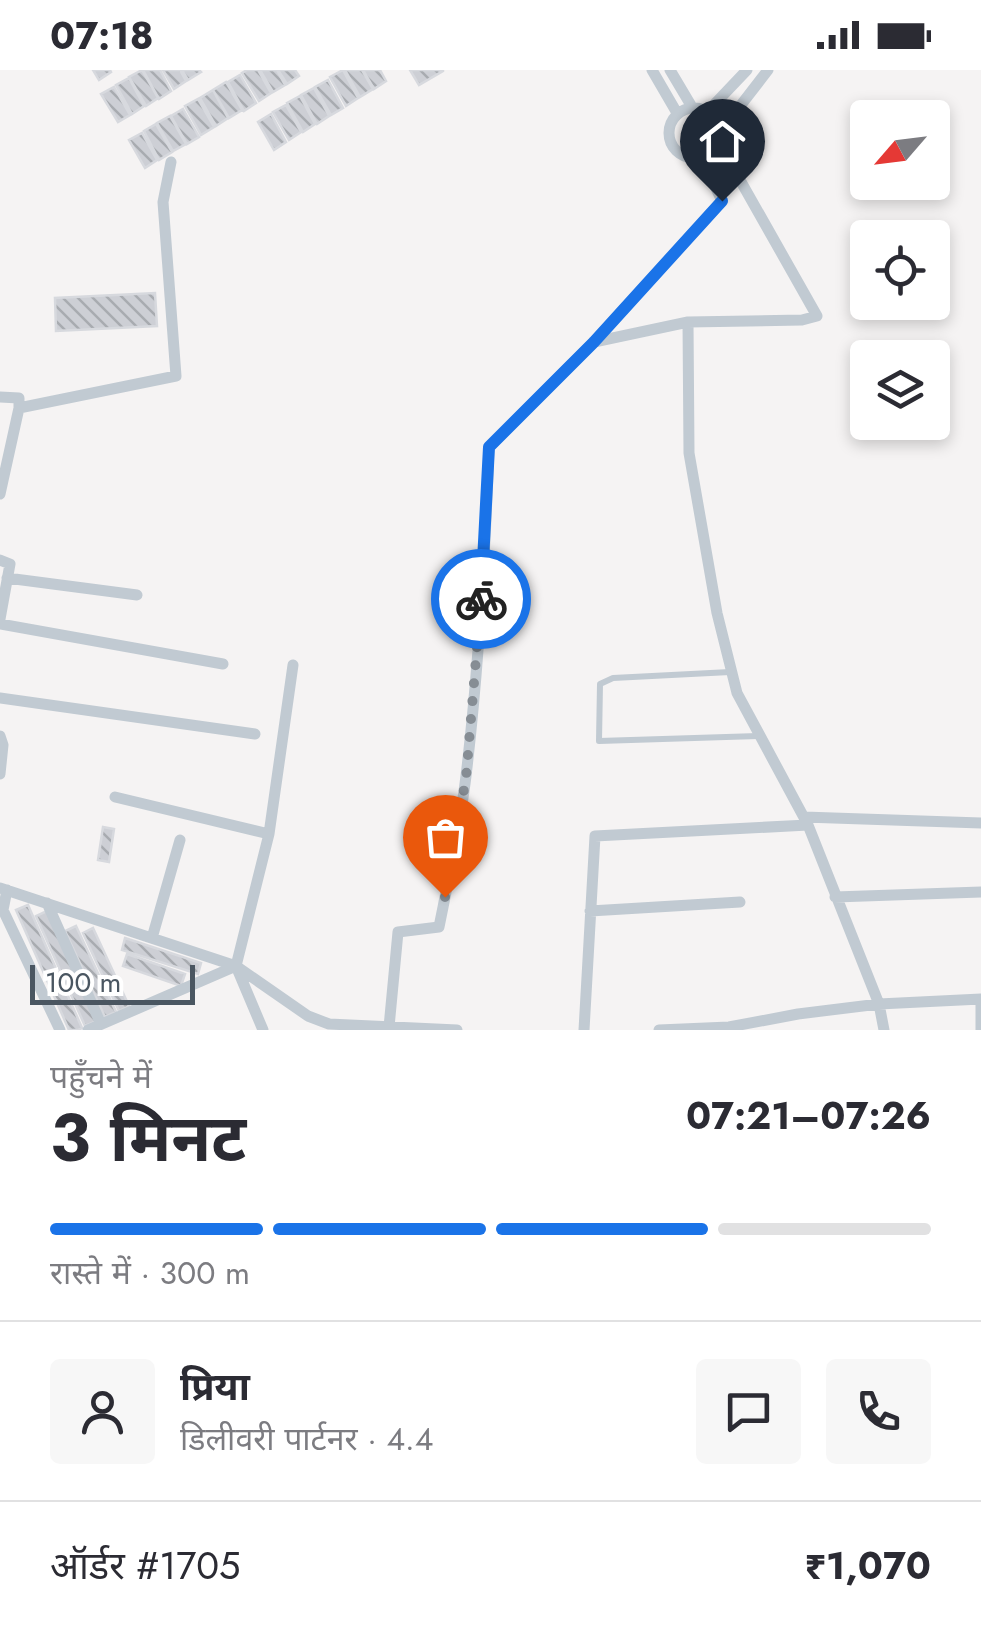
<!DOCTYPE html>
<html lang="hi">
<head>
<meta charset="utf-8">
<style>
  :root { --surface:#fff; --page:#f7f7f7; --text:#2b2b33; --muted:#7c7c81; --line:#e1e1e2; --accent:#1a73e8 }
  body { margin:0; font-family:Jost,"Noto Sans Devanagari",sans-serif; background:var(--page); color:var(--text); height:100vh; display:flex; flex-direction:column; font-size:38px; white-space:nowrap }
  * { box-sizing:border-box; margin:0 }
  p { font-size:32px; color:var(--muted) }
  .icon { flex:none; width:55px; height:55px; fill:none; stroke:currentColor; stroke-width:2; stroke-linecap:round; stroke-linejoin:round }
  .map { position:relative; height:960px; overflow:hidden }
  .side { display:flex; flex-direction:column; background:var(--surface); flex:1 }
  .side>* { flex:none }
  .needle { width:65px; rotate:242deg }
  .buttons { position:absolute; left:850px; top:30px; display:grid; gap:20px }
  .buttons a { display:grid; place-items:center; width:100px; height:100px; border-radius:10px; background:var(--surface); box-shadow:0 5px 15px #0003; font-size:50px }
  .scale { position:absolute; left:30px; bottom:25px; width:165px; box-sizing:border-box; padding-left:10px; border:5px solid #4a5661; border-top:0; font-size:28px; line-height:35px; white-space:nowrap; color:#4a5661; -webkit-text-stroke:8px #fff; paint-order:stroke }
  .pin { position:absolute; display:grid; place-items:center; width:85px; height:85px; color:#fff; margin:-102px -42px; border-radius:50% 50% 50% 0; rotate:-45deg; box-shadow:0 0 10px #0007 }
  .pin .icon { rotate:45deg }
  .courier { position:absolute; display:grid; place-items:center; width:100px; height:100px; margin:-50px; border:8px solid #1a73e8; border-radius:50%; background:#fff; color:#222; box-shadow:0 2px 12px #0007 }
  .summary em { font-style:normal; font-weight:700 }
  .summary div { display:flex; flex-direction:column-reverse }
  .summary { display:flex; align-items:center; justify-content:space-between; height:170px; padding:0 50px }
  h1 { font-size:65px; font-weight:700; line-height:75px }
  .bar { display:grid; grid-template-columns:repeat(4,1fr); gap:15px 10px; align-content:center; height:120px; padding:0 50px }
  .bar i { height:12px; border-radius:8px; background:var(--line) }
  .bar .active { background:var(--accent) }
  .bar p { grid-column:span 4 }
  .line { display:flex; align-items:center; gap:25px; padding:0 50px; border-top:2px solid var(--line) }
  .line div { flex:1 }
  .round { display:grid; place-items:center; flex:none; width:105px; height:105px; border-radius:10px; background:var(--page) }
  .status { display:flex; justify-content:space-between; align-items:center; height:70px; padding:0 50px; background:var(--surface); direction:ltr }
  .status svg { height:28px; fill:currentColor }
  .map>svg:first-child { display:block }
  .building { fill:url(#building-back-hatch); stroke:#d7d9de; stroke-width:2.5 }
  .lines { fill:none; stroke-linecap:round; stroke-linejoin:round }
  .lane { stroke:#c1cad2; stroke-width:6 }
  .street { stroke:#c1cad2; stroke-width:11 }
  .done { stroke:#868d94; stroke-width:10; stroke-dasharray:0 18 }
  .route { stroke:#1a73e8; stroke-width:12 }
</style>
</head>
<body>
<div class="status"><b>07:18</b><svg viewBox="0 0 49 12"><path d="M0 12V9h3v3zM5 12V6h3v6zM10 12V3h3v9zM15 12V0h3v12zM26 1h20v11H26zM47 4h2v5h-2z"/></svg></div>
<div class="map">
<svg width="981" height="960" viewBox="0 0 981 960">
  <defs>
    <pattern id="building-back-hatch" width="6" height="6" patternUnits="userSpaceOnUse" patternTransform="scale(2.5)"><rect width="6" height="6" fill="#cdcfd5"/><path d="M-1 5l2 2M0 0l6 6M5-1l2 2" fill="none" stroke="#a8abb0"/></pattern>
  </defs>
  <rect width="100%" height="100%" fill="#f5f3f3"/>
  <path class="building" d="M93,0H110L111,2L99,10Z
    M142,0L158,28L146,36L129,7Z
    M143,0H160L171,21L159,29Z
    M163,0H180L186,11L174,19Z
    M182,0H199L201,2L188,10Z
    M247,0H258L271,23L259,31L242,3Z
    M260,0H277L285,15L273,22Z
    M278,0H295L299,6L287,14Z
    M343,0L358,28L346,36L330,7Z
    M345,0H362L373,19L360,27Z
    M363,0H380L386,11L374,19Z
    M410,0H443V1L419,15Z
    M240,5L256,33L244,41L228,12Z
    M129,8L144,36L132,44L116,15Z
    M328,10L343,38L331,45L315,17Z
    M226,12L242,40L229,48L213,20Z
    M114,17L130,45L118,52L101,24Z
    M314,18L329,46L317,54L301,25Z
    M213,20L228,48L216,56L200,28Z
    M300,26L315,54L303,62L287,33Z
    M198,29L214,57L201,65L185,36Z
    M286,35L301,62L289,70L273,42Z
    M183,39L199,67L187,74L171,46Z
    M271,44L286,72L274,80L258,52Z
    M170,46L186,74L173,81L157,53Z
    M156,54L172,82L159,90L144,61Z
    M142,63L157,90L145,98L129,70Z
    M155,223L157,256L56,261L55,228Z
    M103,757L114,759L109,792L98,790Z
    M28,835L82,958L78,960H69L16,840Z
    M47,841L97,951L85,956L36,846Z
    M76,856L116,942L105,947L65,861Z
    M93,858L129,936L119,941L83,863Z
    M125,868L201,893L198,904L122,880Z
    M127,884L185,904L181,916L123,896Z"/>
  <g class="lines">
    <path class="lane" d="M730,602L613,608L600,614L599,671L758,666"/>
    <path class="street" d="M652,0L677,43
      M670,0L692,37
      M669 63a25 25 0 1 1 50 0a25 25 0 1 1-50 0Z
      M708,41L747,0
      M720,62L768,0
      M688,252L689,383L717,543L737,623L808,755L879,934L884,960
      M594,272L722,131L701,87
      M0,327L19,328V338L0,424
      M19,338L176,306L163,132L171,92
      M0,490L10,494L0,549
      M7,508L137,525
      M0,554L223,594
      M0,628L255,664
      M0,666L3,675L0,704
      M115,727L269,764
      M804,747L981,753
      M0,818L236,896L263,960
      M7,820L3,840L60,960
      M835,827L981,822
      M47,833L101,954
      M590,841L740,832
      M152,868L180,770
      M236,896L269,764L293,595
      M389,957L398,862L439,857C449,807 460,756 466,706C479,597 485,487 489,377L594,272L688,252L802,250L817,246L718,71
      M88,960L236,896L308,946L329,954L457,960
      M584,960L595,766L808,755
      M659,960L729,957L798,944L879,934L981,929
      M981,960V929"/>
  </g>
  <g class="lines">
    <path class="done" d="M445,827L466,708L481,529"/>
    <path class="route" d="M481,529L489,377L594,272L722,131"/>
  </g>
</svg>
<div class="buttons">
<a><svg class="needle" viewBox="-14 -14 28 28"><path d="M0-13l5 13h-10z" fill="#e53935"/><path d="M0 13l5-13h-10z" fill="#7c7c81"/></svg></a>
<a><svg class="icon" aria-label="locate" viewBox="0 0 24 24"><circle cx="12" cy="12" r="6"/><path d="M12 2v4M12 18v4M2 12h4M18 12h4"/></svg></a>
<a><svg class="icon" aria-label="layers" viewBox="0 0 24 24"><path d="M12 4l9 5-9 5-9-5zM3 14l9 5 9-5"/></svg></a>
</div>
<div class="scale">100 m</div>
<div class="pin" style="left:445px;top:827px;background:#ea580c"><svg class="icon" aria-label="bag" viewBox="0 0 24 24"><path d="M5 8h14l-1 12H6zM9 8a3 3 0 0 1 6 0"/></svg></div>
<div class="pin" style="left:722px;top:131px;background:#1f2937"><svg class="icon" aria-label="home" viewBox="0 0 24 24"><path d="M3 11l9-7 9 7M6 9v11h12V9"/></svg></div>
<div class="courier" style="left:481px;top:529px"><svg class="icon" aria-label="bike" viewBox="0 0 24 24"><circle cx="6" cy="16" r="4"/><circle cx="18" cy="16" r="4"/><path d="M6 16l4-8h5l3 8M10 8l3 8H6M13 5h3"/></svg></div>
</div>
<section class="side">
<div class="summary"><div><h1>3 मिनट</h1><p>पहुँचने में</p></div><em>07:21–07:26</em></div>
<div class="bar"><i class="active"></i><i class="active"></i><i class="active"></i><i></i><p>रास्ते में · 300 m</p></div>
<div class="line" style="height:180px"><a class="round"><svg class="icon" aria-label="person" viewBox="0 0 24 24"><circle cx="12" cy="8" r="4"/><path d="M4 21q1-7 8-7t8 7"/></svg></a><div><b>प्रिया</b><p>डिलीवरी पार्टनर · 4.4</p></div><a class="round"><svg class="icon" aria-label="chat" viewBox="0 0 24 24"><path d="M4 5h16v11H9l-5 4z"/></svg></a><a class="round"><svg class="icon" aria-label="phone" viewBox="0 0 24 24"><path d="M5 4h4l2 5-3 2q2 4 5 5l2-3 5 2v4C11 20 4 13 5 4z"/></svg></a></div>
<div class="line" style="height:130px"><div>ऑर्डर #1705</div><b>₹1,070</b></div>
</section>
</body>
</html>
